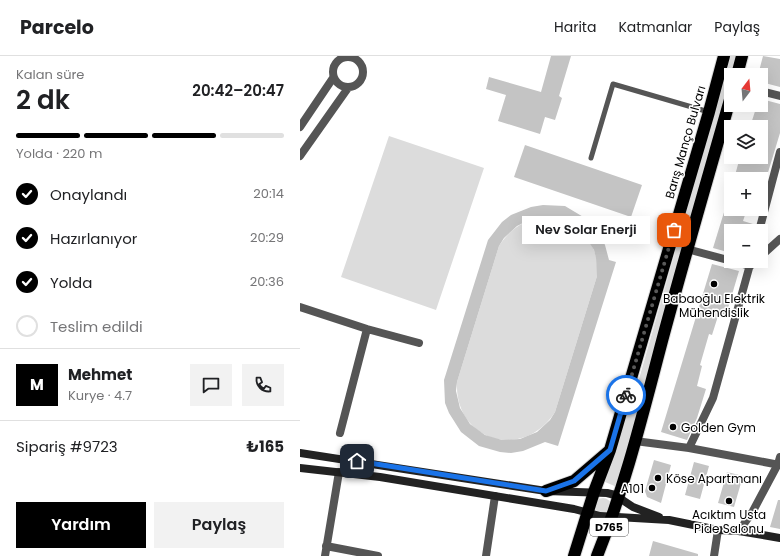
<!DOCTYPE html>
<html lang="tr">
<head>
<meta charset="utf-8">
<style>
  :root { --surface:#fff; --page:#f2f2f2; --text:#202124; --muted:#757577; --line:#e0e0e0; --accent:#000 }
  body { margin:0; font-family:Poppins,sans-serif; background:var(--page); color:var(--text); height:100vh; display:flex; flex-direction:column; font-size:15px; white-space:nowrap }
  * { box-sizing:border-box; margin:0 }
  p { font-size:13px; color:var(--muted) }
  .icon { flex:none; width:22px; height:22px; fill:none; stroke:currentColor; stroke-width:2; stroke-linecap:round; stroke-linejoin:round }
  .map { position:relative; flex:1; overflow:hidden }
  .side { display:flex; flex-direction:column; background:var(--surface); width:300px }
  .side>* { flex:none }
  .needle { width:26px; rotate:16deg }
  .tools { position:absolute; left:424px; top:12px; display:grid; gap:8px }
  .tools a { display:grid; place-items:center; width:44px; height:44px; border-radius:0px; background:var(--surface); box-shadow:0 4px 16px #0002; font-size:20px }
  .pin { position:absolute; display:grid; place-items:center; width:34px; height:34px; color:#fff; margin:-17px; border-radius:8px; box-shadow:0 2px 6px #0006 }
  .courier { position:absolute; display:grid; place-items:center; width:40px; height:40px; margin:-20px; border:3px solid #1a73e8; border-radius:50%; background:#fff; color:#222; box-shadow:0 1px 5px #0007 }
  .bubble { position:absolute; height:28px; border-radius:0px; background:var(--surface); box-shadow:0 4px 16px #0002; font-size:13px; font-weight:600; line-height:28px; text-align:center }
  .headline em { font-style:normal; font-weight:600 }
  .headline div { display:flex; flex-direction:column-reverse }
  .headline { display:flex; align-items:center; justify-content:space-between; height:68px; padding:0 16px }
  h1 { font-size:26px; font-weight:600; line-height:30px }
  .bar { display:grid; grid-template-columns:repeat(4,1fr); gap:6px 4px; align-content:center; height:48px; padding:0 16px }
  .bar i { height:5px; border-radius:3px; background:var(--line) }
  .bar .selected { background:var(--accent) }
  .bar p { grid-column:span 4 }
  .line { display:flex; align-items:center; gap:10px; padding:0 16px; border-top:1px solid var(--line) }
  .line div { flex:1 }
  .round { display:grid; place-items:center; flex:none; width:42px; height:42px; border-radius:0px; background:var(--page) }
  ol { padding:0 16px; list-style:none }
  li { display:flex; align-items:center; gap:12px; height:44px }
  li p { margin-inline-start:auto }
  li .icon { padding:4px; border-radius:50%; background:var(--accent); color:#fff; stroke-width:4 }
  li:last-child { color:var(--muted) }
  li i { width:22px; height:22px; border:2px solid var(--line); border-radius:50% }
  .primary-button { display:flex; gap:8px; margin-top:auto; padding:8px 16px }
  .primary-button a { flex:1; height:46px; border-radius:0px; background:var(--accent); color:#fff; font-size:16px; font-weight:600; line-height:46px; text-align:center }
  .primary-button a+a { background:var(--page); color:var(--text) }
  header { display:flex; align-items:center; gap:24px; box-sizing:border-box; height:56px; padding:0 20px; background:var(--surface); border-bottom:1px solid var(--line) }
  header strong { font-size:19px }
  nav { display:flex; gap:22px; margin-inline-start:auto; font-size:14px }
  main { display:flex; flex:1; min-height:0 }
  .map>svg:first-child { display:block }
  .green { fill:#dcdcdc }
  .building { fill:#c4c4c4; fill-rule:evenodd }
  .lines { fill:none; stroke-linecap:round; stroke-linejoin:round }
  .highway-casing { stroke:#dbdbdb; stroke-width:14 }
  .lane { stroke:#555; stroke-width:5 }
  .street { stroke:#555; stroke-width:8 }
  .secondary { stroke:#222; stroke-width:8 }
  .highway { stroke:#000; stroke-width:12 }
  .done { stroke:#595959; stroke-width:4; stroke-dasharray:0 7.2 }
  .route { stroke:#1a73e8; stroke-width:5 }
  .poi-dot { fill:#000; stroke:#fff; stroke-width:1.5 }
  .labels { text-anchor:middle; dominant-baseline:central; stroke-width:3; stroke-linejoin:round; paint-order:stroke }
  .shield { fill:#fff; stroke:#4c4c4c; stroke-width:1 }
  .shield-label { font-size:11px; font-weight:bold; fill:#000 }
  .street-label { font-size:12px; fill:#000; stroke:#fff }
  .poi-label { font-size:12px; fill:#000; stroke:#fff }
</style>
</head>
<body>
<header>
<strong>Parcelo</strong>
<nav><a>Harita</a><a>Katmanlar</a><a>Paylaş</a></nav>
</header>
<main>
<section class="side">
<div class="headline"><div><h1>2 dk</h1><p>Kalan süre</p></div><em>20:42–20:47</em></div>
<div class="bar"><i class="selected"></i><i class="selected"></i><i class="selected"></i><i></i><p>Yolda · 220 m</p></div>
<ol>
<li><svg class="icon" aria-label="check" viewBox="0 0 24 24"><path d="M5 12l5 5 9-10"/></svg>Onaylandı<p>20:14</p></li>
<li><svg class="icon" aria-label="check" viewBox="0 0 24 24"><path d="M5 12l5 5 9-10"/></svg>Hazırlanıyor<p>20:29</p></li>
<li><svg class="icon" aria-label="check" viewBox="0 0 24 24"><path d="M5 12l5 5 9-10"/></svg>Yolda<p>20:36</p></li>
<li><i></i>Teslim edildi</li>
</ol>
<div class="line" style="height:72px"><b class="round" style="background:var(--accent);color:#fff">M</b><div><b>Mehmet</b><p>Kurye · 4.7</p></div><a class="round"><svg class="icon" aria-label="chat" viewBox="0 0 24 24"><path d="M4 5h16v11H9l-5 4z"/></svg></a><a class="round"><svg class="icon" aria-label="phone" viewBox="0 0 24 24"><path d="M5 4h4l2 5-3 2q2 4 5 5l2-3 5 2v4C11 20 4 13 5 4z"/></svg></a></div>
<div class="line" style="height:52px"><div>Sipariş #9723</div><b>₺165</b></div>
<div class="primary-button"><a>Yardım</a><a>Paylaş</a></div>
</section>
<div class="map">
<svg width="480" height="500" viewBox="0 0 480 500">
  <rect width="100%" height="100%" fill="#fff"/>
  <path class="green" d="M431,0H438L432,19H431V24L317,431L305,426L339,323Z
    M89,80L184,112L136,254L41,221Z
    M243,161C267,163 291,176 296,201C297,207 297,214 297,220L255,356C223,406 154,385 157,326L199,190C210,173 224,164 243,161Z
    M295 450a8 8 0 1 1 16 0a8 8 0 1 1-16 0Z"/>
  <path class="building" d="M251,0H271L259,40L262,42L255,64L245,61L240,78L198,65L206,39L186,33L189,21L241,36Z
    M463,0L480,3V31L461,26V19H458Z
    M461,43L480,48V77L466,123H434L440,101H461V71H450L457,49H461Z
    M225,89L342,129L331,161L214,121Z
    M243,149L265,150L285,162L300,179L305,189L309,204L316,206L258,390L245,386L223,395L211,397L200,396L179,390L161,376L149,357L145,347L144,324L188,184L202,166L211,159L231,151ZM243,161L252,162L269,167L284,178L294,194L296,202L297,220L255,356L250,364L237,376L220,383L202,384L185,379L170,368L160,352L156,335L157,326L199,190L204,182L217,170L225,166Z
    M425,153H447L443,165L453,168L451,175H431V197L413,192Z
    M412,208L439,215L426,259L419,257L412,279L409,278L400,309L402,310L397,330L406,333L397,362L387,384L361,376Z
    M354,404L371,409L361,447L347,441L345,435Z
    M394,406L409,410L400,443L385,439Z
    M427,416L443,420L434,451L418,447Z
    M478,444H480V473L470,471Z
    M353,485L398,498V500H349Z"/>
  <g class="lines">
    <g class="highway-casing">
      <path id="highway" d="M437,19L442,0
        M246,435L274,425L309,395
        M274,500L294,436L310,394L409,56L424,0
        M297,500C325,431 343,357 362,285C384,203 408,121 431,40"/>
    </g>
    <path class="lane" d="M291,102L313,28L409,56"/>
    <path class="street" d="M33 16a15 15 0 1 1 30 0a15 15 0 1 1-30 0Z
      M461,35L480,40
      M0,71L33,22
      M0,100L48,32
      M459,175L480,96
      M387,193L450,210L454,207
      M461,200L480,183
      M0,251L67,273L119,287
      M40,377L67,273
      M335,385L389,392L413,342L451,205
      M389,392L480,409
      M439,475L453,455L478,408L480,401
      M26,490L78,500
      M25,500L39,416
      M186,500L195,440
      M414,500L418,474"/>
    <path class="secondary" d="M0,397L246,435L307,437L315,439L333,451L359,461
      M0,412L80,421L274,453L300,460L369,464L418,474L439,475L480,482"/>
    <use href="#highway" class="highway"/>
  </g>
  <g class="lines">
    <path class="done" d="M326,339L374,174"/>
    <path class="route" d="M57,405L246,435L274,425L310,394L326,339"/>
  </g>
  <g class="poi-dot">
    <circle cx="414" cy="228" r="4"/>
    <circle cx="373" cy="371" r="4"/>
    <circle cx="358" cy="422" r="4"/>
    <circle cx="352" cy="432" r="4"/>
    <circle cx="429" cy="445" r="4"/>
  </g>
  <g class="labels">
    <rect class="shield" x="290" y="462" width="38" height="18" rx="3"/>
    <g class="shield-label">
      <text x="309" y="471">D765</text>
    </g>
    <g class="street-label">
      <text transform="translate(385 86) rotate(-74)">Barış Manço Bulvarı</text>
    </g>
    <g class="poi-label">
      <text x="414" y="242">Babaoğlu Elektrik<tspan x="414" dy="14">Mühendislik</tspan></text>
      <text x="381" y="371" text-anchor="start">Golden Gym</text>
      <text x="366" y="422" text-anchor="start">Köse Apartmanı</text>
      <text x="344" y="432" text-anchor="end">A101</text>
      <text x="429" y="458">Acıktım Usta<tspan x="429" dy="14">Pide Salonu</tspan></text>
    </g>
  </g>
</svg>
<div class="tools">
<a><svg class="needle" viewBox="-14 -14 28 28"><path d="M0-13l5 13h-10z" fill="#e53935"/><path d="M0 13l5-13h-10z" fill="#757577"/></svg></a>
<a><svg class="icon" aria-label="layers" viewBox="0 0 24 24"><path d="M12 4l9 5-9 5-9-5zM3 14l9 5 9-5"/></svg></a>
<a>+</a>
<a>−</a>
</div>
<div class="pin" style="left:374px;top:174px;background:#ea580c"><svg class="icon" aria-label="bag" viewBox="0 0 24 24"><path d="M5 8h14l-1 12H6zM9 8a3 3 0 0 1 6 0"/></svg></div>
<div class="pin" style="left:57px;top:405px;background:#1f2937"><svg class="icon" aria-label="home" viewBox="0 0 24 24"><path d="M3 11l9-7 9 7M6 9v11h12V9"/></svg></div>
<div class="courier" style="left:326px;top:339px"><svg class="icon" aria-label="bike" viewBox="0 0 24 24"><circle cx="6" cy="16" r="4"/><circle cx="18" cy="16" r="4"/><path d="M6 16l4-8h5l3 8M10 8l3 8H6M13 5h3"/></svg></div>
<div class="bubble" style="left:222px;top:160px;width:128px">Nev Solar Enerji</div>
</div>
</main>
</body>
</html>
